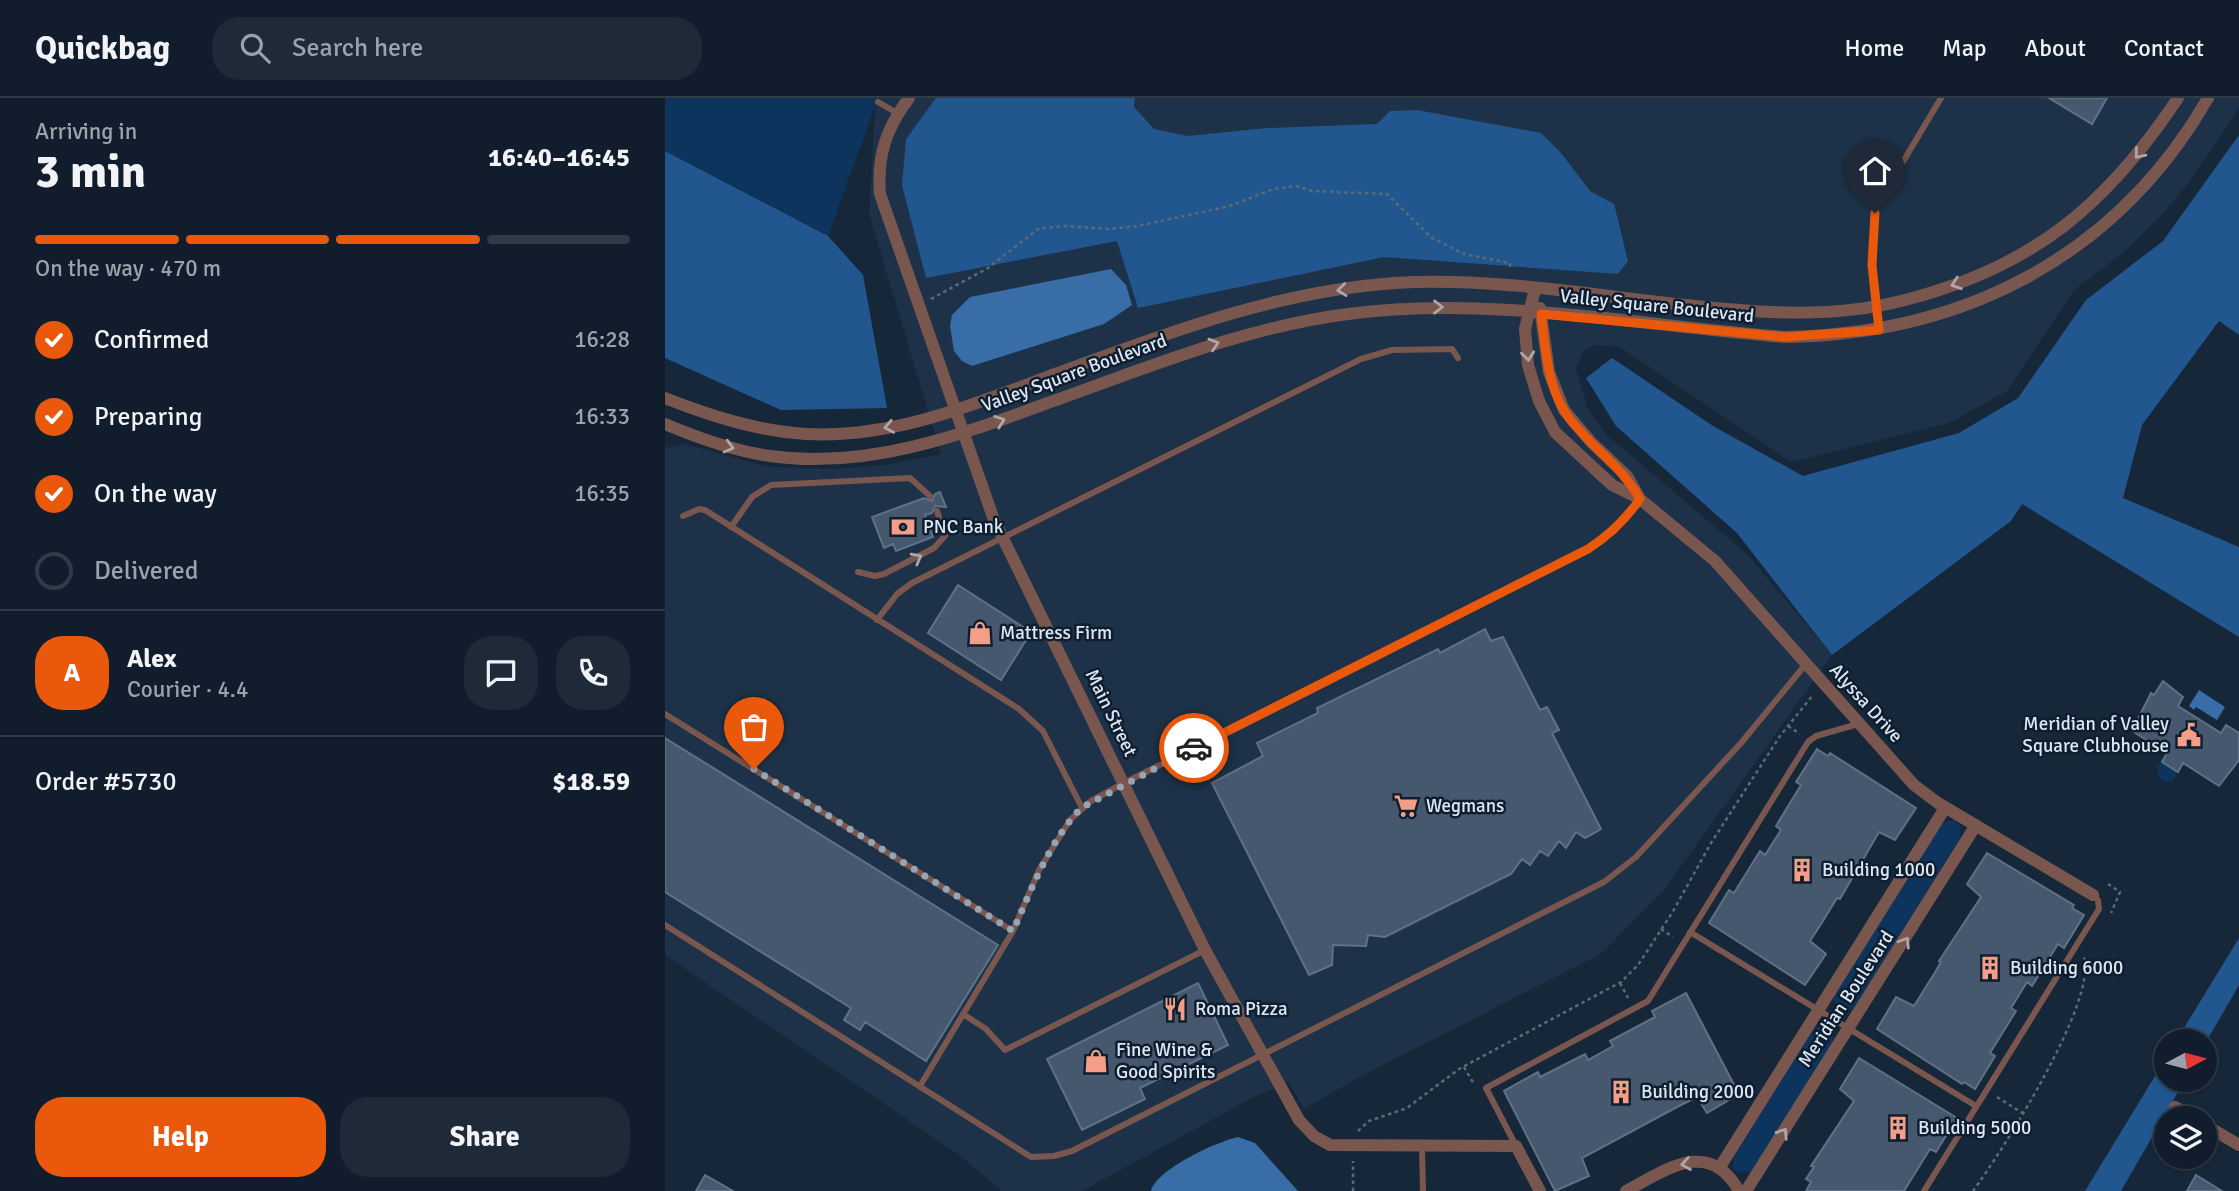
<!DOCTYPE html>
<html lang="en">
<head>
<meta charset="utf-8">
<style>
  :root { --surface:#111d2c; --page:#1e2a38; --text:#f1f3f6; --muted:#9ca2a9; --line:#303b48; --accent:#ea580c }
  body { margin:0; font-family:Signika,sans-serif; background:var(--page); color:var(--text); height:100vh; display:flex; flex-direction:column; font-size:26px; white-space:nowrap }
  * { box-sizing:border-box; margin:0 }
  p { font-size:23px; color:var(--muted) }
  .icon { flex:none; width:38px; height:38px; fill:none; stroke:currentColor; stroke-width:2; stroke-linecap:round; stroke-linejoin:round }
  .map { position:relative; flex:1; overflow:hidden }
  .panel { display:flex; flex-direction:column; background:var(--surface); width:665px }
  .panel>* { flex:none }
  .needle { width:46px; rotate:83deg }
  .tools { position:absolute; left:1489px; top:931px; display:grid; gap:14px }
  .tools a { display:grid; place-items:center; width:63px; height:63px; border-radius:50%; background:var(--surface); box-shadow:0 2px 5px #0004,0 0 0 2px var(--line); font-size:35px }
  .pin { position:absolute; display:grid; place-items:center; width:60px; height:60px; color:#fff; margin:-72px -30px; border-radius:50% 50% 50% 0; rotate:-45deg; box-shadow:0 0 7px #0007 }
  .pin .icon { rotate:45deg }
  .courier { position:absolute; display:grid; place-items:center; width:70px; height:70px; margin:-35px; border:5px solid #ea580c; border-radius:50%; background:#fff; color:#222; box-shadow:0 2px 9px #0007 }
  .head em { font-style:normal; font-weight:700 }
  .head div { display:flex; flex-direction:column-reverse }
  .head { display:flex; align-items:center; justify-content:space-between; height:119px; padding:0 35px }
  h1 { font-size:46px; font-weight:700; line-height:52px }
  .bar { display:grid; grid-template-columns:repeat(4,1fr); gap:10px 7px; align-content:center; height:84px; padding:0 35px }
  .bar i { height:9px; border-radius:5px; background:var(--line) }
  .bar .active { background:var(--accent) }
  .bar p { grid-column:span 4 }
  .line { display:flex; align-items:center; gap:18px; padding:0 35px; border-top:2px solid var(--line) }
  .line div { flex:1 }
  .round { display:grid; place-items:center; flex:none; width:74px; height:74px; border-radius:28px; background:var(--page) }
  ol { padding:0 35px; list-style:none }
  li { display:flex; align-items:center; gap:21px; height:77px }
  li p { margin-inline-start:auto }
  li .icon { padding:7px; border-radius:50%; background:var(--accent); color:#fff; stroke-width:4 }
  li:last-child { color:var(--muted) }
  li i { width:38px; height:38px; border:4px solid var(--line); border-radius:50% }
  .cta { display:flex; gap:14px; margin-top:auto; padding:14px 35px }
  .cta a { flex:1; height:80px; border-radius:28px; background:var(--accent); color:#fff; font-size:28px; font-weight:700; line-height:80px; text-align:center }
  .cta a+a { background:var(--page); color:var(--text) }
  header { display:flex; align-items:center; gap:42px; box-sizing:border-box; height:98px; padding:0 35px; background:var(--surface); border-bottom:2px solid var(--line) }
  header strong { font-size:33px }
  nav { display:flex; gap:38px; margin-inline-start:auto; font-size:24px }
  .search { width:490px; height:63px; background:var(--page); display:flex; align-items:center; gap:18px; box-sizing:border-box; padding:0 24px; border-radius:28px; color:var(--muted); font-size:26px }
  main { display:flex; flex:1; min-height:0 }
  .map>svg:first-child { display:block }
  .built { fill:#1d3248 }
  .green { fill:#0d345c }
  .forest { fill:#21568e }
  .water { fill:#396da7 }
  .building { fill:#46586d; stroke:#5e7187; stroke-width:2 }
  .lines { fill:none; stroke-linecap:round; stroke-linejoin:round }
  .path { stroke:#5c6a7a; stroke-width:2.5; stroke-dasharray:3.5 3.5; stroke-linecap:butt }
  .lane { stroke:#7a574e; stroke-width:6 }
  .street { stroke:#7a574e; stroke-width:12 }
  .oneway { stroke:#b0a6a9 }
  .done { stroke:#97a4b2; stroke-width:7; stroke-dasharray:0 12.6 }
  .route { stroke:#ea580c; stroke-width:9 }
  .labels { text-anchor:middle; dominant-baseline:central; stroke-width:5; stroke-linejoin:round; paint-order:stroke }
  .street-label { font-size:19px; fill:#dce7f3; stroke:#0e1e2f }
  .poi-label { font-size:19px; fill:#dce7f3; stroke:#0e1e2f; text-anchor:start }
</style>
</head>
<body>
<header>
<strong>Quickbag</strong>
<div class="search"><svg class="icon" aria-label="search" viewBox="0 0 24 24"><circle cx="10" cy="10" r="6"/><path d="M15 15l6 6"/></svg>Search here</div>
<nav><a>Home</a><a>Map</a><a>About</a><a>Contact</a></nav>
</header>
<main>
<section class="panel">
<div class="head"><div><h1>3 min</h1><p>Arriving in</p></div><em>16:40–16:45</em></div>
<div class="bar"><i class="active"></i><i class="active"></i><i class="active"></i><i></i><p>On the way · 470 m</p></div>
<ol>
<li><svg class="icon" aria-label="check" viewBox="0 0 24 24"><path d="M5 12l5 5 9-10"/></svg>Confirmed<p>16:28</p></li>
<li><svg class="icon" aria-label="check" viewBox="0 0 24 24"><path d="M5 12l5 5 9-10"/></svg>Preparing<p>16:33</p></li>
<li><svg class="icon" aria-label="check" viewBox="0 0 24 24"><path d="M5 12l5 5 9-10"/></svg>On the way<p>16:35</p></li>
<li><i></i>Delivered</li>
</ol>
<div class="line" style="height:126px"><b class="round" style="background:var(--accent);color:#fff">A</b><div><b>Alex</b><p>Courier · 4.4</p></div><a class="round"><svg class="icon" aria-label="chat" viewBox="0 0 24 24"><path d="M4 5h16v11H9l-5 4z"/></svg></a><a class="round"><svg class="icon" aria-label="phone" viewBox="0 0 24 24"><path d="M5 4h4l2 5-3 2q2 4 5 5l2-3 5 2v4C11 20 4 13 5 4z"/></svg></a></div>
<div class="line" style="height:91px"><div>Order #5730</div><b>$18.59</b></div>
<div class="cta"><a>Help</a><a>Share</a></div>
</section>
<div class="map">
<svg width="1574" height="1093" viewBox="0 0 1574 1093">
  <rect width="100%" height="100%" fill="#17273a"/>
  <path class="built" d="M211,0H1574V11L1522,87L1496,118L1458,155L1409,192L1342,293L1284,325L1126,364L955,249L929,247L917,255L911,271L923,312L943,338L1082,456L1167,557L999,792L937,855L691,981L639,1011L624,984L589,999L417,1093H337L293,1056L0,857V350L19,346L104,369L172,371L220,367L276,356L204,116Z"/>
  <path class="green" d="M0,0H213L163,138L0,53Z
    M1499,662L1514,672L1508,683L1500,684L1493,679L1492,669Z
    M1282,723H1290L1295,728V740L1190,908L1184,914L1173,913L1168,900L1276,727Z
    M1155,928L1167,933L1168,944L1087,1073L1073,1075L1068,1069L1069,1059L1148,932Z"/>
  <path class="forest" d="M271,0H470L469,9L489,31L523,38L602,30L712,26L725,13L752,12L876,35L896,55L925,93L949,106L963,163L953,176L719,159L473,210L452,143L261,180L237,87L241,41Z
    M1574,37V237L1554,223L1477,327L1458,400L1574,449V539L1357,406L1346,423L1167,557L1072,435L951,328L921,280L947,260L1048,328L1138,378L1294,335L1353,300L1421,202L1498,143Z
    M0,53L163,138L198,177L222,310L116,312L0,260Z
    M1574,840V887L1540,946V943H1511Z
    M1501,960L1502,982H1520L1456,1093H1420Z"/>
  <path class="water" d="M446,171L461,187L467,207L439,226L307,268L297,263L289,253L285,228L287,217L305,199Z
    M1534,592L1560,609L1552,622L1531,609L1529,612L1524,608Z
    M573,1039L590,1045L633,1093H486C492,1071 551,1044 573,1039Z"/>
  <path class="building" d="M1384,0H1442L1427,26Z
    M275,394L281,409L270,408L267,415L260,417L268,439L231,453L228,446L219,450L207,419L259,400L267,403L270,396Z
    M293,487L366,534L336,582L263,535Z
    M820,531L826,543L838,539L875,612L882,609L894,632L887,635L936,731L920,740L911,734L901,750L894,743L883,758L875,753L865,767L857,761L846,776L720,839L703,837L701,848L668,847L667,867L644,877L547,685L598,658L592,645L653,615L652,610L773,551L775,555Z
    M1498,583L1518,599L1513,608L1556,635L1561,627L1574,635V662L1554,688L1518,665L1513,674L1497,664L1502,655L1467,633L1486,595L1489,597Z
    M0,640L333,847L261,963L200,924L195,932L179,922L186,910L0,794Z
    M1152,651L1163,658L1165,655L1251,710L1230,742L1214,734L1175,801L1172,800L1158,823L1145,843L1161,856L1140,887L1044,825L1064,792L1069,795L1095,753L1100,757L1116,732L1111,728L1136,687L1131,684Z
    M1322,755L1409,807L1407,810L1419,817L1399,850L1393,846L1367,888L1362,884L1346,910L1351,913L1325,955L1330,958L1310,991L1299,984L1297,986L1212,931L1231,899L1249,908L1269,876L1276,864L1274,863L1316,799L1302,786Z
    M533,885L563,947L475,990L480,1001L417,1032L382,961Z
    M1021,895L1074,996L1042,1015L1032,999L1014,1008L917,1060L924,1078L890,1093L839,993L873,974L875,979L920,956L923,962L948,948L945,943L990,919L987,913Z
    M1194,960L1292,1020L1271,1054L1265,1051L1239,1093H1141L1146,1084L1141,1081L1149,1069L1146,1068L1189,1003L1175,991Z
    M40,1077L68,1093H31Z
    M1531,1077L1557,1093H1522Z"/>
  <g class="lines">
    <path class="path" d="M266,201L323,170L373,131L400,128L444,131L473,128L565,108L608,91L631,88L647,93L722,96L767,140L799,156L845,165V172
      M1123,628L1135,636
      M1443,786L1455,794L1446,815
      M996,831L1008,839
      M955,885L963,900
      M799,969L809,986
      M1332,999L1359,1016
      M693,1033L704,1023L742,1010L794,971L956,884L973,867L1007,815L1046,745L1115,638L1148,597
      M688,1093V1063
      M1308,1093C1336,1055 1433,903 1419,859"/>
    <path class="lane" d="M213,4L232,15
      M1214,231L1207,159L1211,109L1276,0
      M18,418L34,411L40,412L354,611L378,633L417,710
      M66,429L87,399L106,387L245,380L265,398
      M193,474L210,478L219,476L269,450L280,438L272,413
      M212,522L232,496L247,485L696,261L727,252L787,251L793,260
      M0,616L348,833
      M0,827L366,1059L389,1058L407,1053L939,784L971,759L1076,645L1141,566
      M1025,834L1311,1008
      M298,916L321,931L340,952L540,852
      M255,988L348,833L374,772L405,722L426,703L459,685L923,451L948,434L975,402
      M757,1048L758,1093
      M851,1048L821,990L983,903L1143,644L1151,638L1193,626
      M1259,1093L1434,811L1433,802L1428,797"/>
    <path class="street" d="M244,0C221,30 212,58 215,96L329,422L540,852L634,1022L649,1038L665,1047L851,1048L875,1093
      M870,191L860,231L863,267L874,303L890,334L947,387L975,401L1050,463L1249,687L1273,705L1428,797
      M875,210L884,274L899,312L926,344L962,378L975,401
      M0,300C46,318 92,333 141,336C229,341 312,305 393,275C502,235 612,193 730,185C827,179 925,197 1021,207C1094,215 1168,221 1240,202C1368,169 1441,108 1513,0
      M0,326C33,340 69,353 105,358C204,372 299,336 391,302C487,268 581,229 683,216C826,197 977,228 1120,239C1300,236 1452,158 1543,0
      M1510,1009L1530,1020
      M1540,1027L1574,1047
      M1055,1069L1280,710
      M961,1093C1001,1072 1044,1039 1074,1093
      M1081,1093L1311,727"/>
  </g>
  <defs><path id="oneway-chevron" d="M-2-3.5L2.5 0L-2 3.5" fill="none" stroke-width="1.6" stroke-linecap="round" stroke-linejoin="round" transform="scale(1.75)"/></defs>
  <g class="oneway">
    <use href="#oneway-chevron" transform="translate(1474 56) rotate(129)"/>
    <use href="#oneway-chevron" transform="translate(1291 186) rotate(161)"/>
    <use href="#oneway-chevron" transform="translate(677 192) rotate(173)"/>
    <use href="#oneway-chevron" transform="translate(773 209)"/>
    <use href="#oneway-chevron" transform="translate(549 246) rotate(-17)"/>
    <use href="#oneway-chevron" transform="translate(863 258) rotate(83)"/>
    <use href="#oneway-chevron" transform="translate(335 323) rotate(-20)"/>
    <use href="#oneway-chevron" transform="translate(224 329) rotate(169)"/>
    <use href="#oneway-chevron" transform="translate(64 349) rotate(15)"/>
    <use href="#oneway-chevron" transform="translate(252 460) rotate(-28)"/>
    <use href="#oneway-chevron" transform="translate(1240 844) rotate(-58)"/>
    <use href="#oneway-chevron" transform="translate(1118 1035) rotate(-57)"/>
    <use href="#oneway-chevron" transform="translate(1021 1066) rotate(170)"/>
  </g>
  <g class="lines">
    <path class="done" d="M89,671L348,833C367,790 384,744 416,710L529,650"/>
    <path class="route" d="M529,650L923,451C945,437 960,422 975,401C956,368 931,353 907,324C882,294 881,253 876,216L1120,239L1214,232L1207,167L1210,115"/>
  </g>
  <defs>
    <g id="bank-bare" transform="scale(1.89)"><path d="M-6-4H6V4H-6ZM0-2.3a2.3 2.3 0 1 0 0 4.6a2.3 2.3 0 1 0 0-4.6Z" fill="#f49e88" stroke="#0e1e2f" stroke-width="2.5" paint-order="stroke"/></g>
    <g id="shop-bare" transform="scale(1.89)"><path d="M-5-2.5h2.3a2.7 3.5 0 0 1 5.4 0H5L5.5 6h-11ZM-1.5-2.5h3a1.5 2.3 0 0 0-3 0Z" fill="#f49e88" stroke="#0e1e2f" stroke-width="2.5" paint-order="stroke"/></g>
    <g id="civic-bare" transform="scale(1.89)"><path d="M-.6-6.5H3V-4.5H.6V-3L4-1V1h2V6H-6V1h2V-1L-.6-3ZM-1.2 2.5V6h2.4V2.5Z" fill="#f49e88" stroke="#0e1e2f" stroke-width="2.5" paint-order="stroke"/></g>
    <g id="supermarket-bare" transform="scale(1.89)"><path d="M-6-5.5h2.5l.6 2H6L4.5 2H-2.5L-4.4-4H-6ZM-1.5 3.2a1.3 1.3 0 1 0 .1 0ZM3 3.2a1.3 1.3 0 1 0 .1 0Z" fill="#f49e88" stroke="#0e1e2f" stroke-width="2.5" paint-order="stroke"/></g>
    <g id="building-bare" transform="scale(1.89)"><path d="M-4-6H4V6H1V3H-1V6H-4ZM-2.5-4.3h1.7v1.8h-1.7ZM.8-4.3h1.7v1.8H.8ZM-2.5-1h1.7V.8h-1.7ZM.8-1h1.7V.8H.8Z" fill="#f49e88" stroke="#0e1e2f" stroke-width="2.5" paint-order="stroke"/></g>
    <g id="restaurant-bare" transform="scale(1.89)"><path d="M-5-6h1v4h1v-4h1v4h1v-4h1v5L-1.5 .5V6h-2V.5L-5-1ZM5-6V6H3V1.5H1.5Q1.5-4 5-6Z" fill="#f49e88" stroke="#0e1e2f" stroke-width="2.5" paint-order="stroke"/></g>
  </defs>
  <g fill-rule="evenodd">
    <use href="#bank-bare" x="238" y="429"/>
    <use href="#shop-bare" x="315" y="535"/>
    <use href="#civic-bare" x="1524" y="637"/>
    <use href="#supermarket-bare" x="741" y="708"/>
    <use href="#building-bare" x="1137" y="772"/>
    <use href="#building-bare" x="1325" y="870"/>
    <use href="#restaurant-bare" x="510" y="911"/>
    <use href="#shop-bare" x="431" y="963"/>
    <use href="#building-bare" x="956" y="994"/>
    <use href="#building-bare" x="1233" y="1030"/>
  </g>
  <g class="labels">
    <g class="street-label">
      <text transform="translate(992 208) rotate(6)">Valley Square Boulevard</text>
      <text transform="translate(409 275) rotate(-20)">Valley Square Boulevard</text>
      <text transform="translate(1201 605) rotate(48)">Alyssa Drive</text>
      <text transform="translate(446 615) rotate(64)">Main Street</text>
      <text transform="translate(1181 901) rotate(-57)">Meridian Boulevard</text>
    </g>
    <g class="poi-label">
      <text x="258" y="429">PNC Bank</text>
      <text x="335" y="535">Mattress Firm</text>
      <text x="1504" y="626" text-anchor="end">Meridian of Valley<tspan x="1504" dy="22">Square Clubhouse</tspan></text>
      <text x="761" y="708">Wegmans</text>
      <text x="1157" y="772">Building 1000</text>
      <text x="1345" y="870">Building 6000</text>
      <text x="530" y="911">Roma Pizza</text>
      <text x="451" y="952">Fine Wine &amp;<tspan x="451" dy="22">Good Spirits</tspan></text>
      <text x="976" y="994">Building 2000</text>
      <text x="1253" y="1030">Building 5000</text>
    </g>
  </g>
</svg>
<div class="tools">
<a><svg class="needle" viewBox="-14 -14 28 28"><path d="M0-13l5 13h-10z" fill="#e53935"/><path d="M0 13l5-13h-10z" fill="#9ca2a9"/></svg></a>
<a><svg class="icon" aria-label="layers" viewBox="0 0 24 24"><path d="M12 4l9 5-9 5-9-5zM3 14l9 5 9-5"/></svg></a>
</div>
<div class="pin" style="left:89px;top:671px;background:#ea580c"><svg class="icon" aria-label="bag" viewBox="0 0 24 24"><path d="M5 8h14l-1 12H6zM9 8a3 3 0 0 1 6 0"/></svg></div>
<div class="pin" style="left:1210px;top:115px;background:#1f2937"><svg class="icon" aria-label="home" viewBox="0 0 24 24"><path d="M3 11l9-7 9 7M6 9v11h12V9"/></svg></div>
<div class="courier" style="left:529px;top:650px"><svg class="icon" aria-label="car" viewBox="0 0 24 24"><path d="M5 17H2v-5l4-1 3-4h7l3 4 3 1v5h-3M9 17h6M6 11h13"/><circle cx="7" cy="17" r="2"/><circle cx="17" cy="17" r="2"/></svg></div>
</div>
</main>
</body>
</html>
